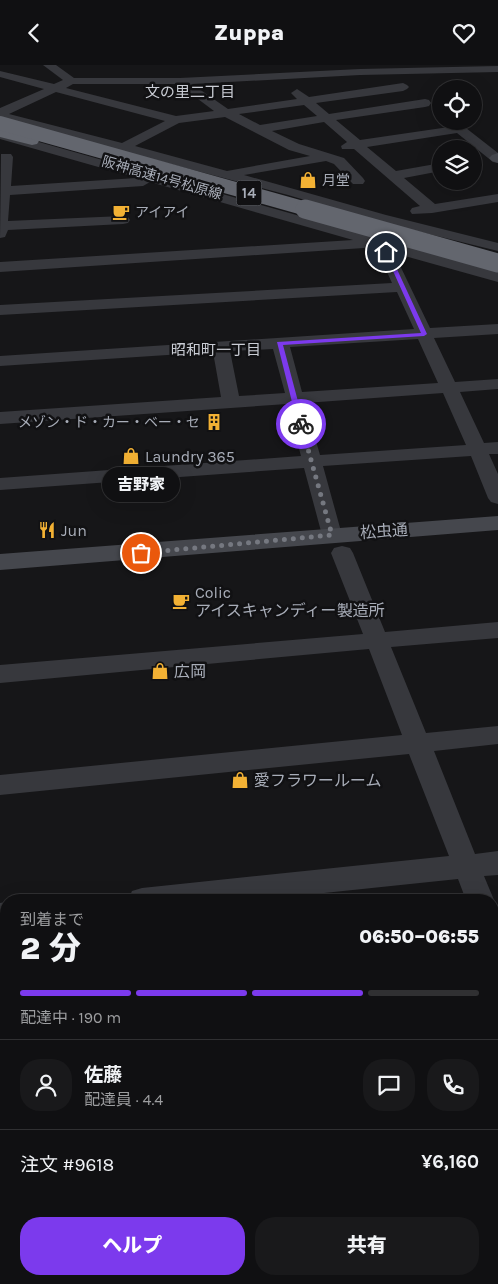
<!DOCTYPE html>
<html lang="ja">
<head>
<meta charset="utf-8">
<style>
  :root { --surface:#101012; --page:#19191b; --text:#f1f3f6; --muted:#9c9d9f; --line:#303032; --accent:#7c3aed }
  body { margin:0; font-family:Karla,"Noto Sans JP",sans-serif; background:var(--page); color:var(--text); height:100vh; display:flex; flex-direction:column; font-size:19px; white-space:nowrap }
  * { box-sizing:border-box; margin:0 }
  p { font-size:16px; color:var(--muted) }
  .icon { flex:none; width:28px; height:28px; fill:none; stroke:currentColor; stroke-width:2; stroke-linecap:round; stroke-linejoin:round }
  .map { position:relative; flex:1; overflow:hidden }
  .side { position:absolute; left:0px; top:829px; width:499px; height:391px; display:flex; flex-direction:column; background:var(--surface); border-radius:20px 20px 0 0; box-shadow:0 5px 20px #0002,0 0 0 1px var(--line) }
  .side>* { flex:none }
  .buttons { position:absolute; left:432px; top:15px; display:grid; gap:10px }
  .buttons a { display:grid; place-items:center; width:50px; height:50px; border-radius:50%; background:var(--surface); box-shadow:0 5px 20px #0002,0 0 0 1px var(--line); font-size:25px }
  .pin { position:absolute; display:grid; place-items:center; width:42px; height:42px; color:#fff; margin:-21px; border:2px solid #fff; border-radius:50%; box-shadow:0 1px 5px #0007 }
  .courier { position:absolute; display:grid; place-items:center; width:50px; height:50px; margin:-25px; border:4px solid #7c3aed; border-radius:50%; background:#fff; color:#222; box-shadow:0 1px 6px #0007 }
  .bubble { position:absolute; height:35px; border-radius:18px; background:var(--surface); box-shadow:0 5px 20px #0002,0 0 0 1px var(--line); font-size:16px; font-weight:800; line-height:35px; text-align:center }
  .summary em { font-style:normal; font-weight:800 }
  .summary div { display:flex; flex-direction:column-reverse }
  .summary { display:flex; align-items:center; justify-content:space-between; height:85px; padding:0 20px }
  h1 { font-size:32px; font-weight:800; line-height:38px }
  .bar { display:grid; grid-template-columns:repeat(4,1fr); gap:8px 5px; align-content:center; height:60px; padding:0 20px }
  .bar i { height:6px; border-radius:4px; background:var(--line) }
  .bar .on { background:var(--accent) }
  .bar p { grid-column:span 4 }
  .line { display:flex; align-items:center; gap:12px; padding:0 20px; border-top:1px solid var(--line) }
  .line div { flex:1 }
  .round { display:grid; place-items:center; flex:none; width:52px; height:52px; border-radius:20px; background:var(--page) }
  .action { display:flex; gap:10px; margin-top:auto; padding:10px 20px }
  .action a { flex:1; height:58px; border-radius:20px; background:var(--accent); color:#fff; font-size:20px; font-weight:800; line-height:58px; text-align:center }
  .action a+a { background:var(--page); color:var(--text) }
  header { display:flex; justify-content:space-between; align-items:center; height:65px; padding:0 20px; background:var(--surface); font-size:22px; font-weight:800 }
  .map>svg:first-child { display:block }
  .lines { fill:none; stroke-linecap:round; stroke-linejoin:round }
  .street { fill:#37383d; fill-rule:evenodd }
  .secondary { fill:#45474d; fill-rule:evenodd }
  .highway { fill:#63666e; fill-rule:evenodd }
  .highway-bridge-far1 { stroke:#63666e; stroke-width:14 }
  .highway-bridge { stroke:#63666e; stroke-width:19 }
  .route { fill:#7c3aed }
  .done { stroke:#757880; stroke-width:5; stroke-dasharray:0 9 }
  .labels { text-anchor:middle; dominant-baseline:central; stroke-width:5; stroke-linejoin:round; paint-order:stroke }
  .far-street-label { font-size:14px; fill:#a8adb8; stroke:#111113 }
  .far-poi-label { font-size:14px; fill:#a8adb8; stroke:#111113; text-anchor:start }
  .far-neighbourhood-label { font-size:15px; fill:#c9ccd4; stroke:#111113 }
  .shield { fill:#111113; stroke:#7b7e86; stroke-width:1 }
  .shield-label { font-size:15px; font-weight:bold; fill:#a8adb8 }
  .poi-label { font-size:16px; fill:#a8adb8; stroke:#111113; text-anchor:start }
  .street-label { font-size:16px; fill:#a8adb8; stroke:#111113 }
</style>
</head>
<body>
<header><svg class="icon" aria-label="back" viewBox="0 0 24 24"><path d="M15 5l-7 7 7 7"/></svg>Zuppa<svg class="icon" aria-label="heart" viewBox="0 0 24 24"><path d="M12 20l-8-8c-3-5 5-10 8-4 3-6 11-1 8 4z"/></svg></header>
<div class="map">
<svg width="498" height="1219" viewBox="0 0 498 1219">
  <rect width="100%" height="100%" fill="#161618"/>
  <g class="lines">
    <path class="street" d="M43,0H56L74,13H180L360,4L498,1V7L360,10L192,19L228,44L297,34L291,28L297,24L309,32L403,18L407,20L409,22L407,24L403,26L316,38L329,49L425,34L429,35L431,38L429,41L425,42L336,55L360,75L449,62L443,56H457L498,88V98L493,97L457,68L367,82L396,106L441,98V106L404,113L435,139L498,129V137L432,148L412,149L410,146L412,143L420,141L354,84H342L341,81L347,77L324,57L272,66L299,79L344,93L363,113L365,116L363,119H353L334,99L326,96L244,110L386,150L498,178V186L376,156L288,130L0,54V43L44,24L0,12V6L54,19L63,15ZM73,19H178L214,46L176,51L66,23ZM56,27L165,56L122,78L9,49ZM304,40L317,51L260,60L239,49ZM225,52L289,85L310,91L227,106L135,81L179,58Z
      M0,66L498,207V217L394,188L430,263L498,259V269L434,273L455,317L498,314V324L460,327L484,378L498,377V389H489L498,409V439L491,437L488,433L471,391L323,401L342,470L339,475L332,477L325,475L322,470L304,403L0,425V413L301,391L287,339L0,359V347L221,332L213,287L0,301V291L414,264L397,227L0,250V240L392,218L378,187L381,183L371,180L364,183L0,207V197L353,175L150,117L143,121L10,130L8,156L123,151L128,152L130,155L128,158L123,159L8,165L5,172L0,173L1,89H11L13,92L11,121L137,113L0,74ZM418,274L438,318L302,327L290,282ZM273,284L285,328L239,331L230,286ZM443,328L466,380L320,390L305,338Z
      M342,481L350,483L353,488L385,567L498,557V573L391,582L426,668L498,661V679L434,686L475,789L498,786V810L484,811L494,835L492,839V835H466L458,814L257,835H128L132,826L142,823L449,791L409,689L0,730V710L402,670L369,584L0,618V600L363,569L331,488L334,483Z
      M6,837V861L0,862V838Z
      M492,853L498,855V893L492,891Z
      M492,942H498V970H492Z
      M6,998V1029L0,1031V999Z
      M492,1134H498V1168L492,1169Z
      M6,1200V1214H57L55,1219H0V1202Z
      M297,1214H333L334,1219H298Z"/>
    <path class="secondary" d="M498,88V98L492,96L489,93L492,90Z
      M498,451V465L0,505V489Z"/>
    <path class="highway" d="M0,63L37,73L39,76L37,79L32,80L0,72Z"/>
    <path class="highway-bridge-far1" d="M0,58L310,145"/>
    <path class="highway-bridge" d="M305,144L498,198"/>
  </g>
  <path class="route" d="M384,186L389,187L427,269L424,271L283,280L304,359L298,361L277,277L421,268Z"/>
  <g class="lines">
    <path class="done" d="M141,488L332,470L301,359"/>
  </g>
  <defs>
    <g id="shop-bare" transform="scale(1.35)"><path d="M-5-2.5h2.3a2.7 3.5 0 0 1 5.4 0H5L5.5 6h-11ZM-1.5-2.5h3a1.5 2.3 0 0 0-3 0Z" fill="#f2b134" stroke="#111113" stroke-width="2.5" paint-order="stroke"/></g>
    <g id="cafe-bare" transform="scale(1.35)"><path d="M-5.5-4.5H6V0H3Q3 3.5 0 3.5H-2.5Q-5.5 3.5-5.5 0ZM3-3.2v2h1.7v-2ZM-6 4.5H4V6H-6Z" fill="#f2b134" stroke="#111113" stroke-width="2.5" paint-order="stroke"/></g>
    <g id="building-bare" transform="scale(1.35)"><path d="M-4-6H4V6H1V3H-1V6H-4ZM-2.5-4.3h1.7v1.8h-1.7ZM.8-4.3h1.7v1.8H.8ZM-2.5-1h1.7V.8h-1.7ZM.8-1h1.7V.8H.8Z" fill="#f2b134" stroke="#111113" stroke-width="2.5" paint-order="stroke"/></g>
    <g id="restaurant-bare" transform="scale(1.35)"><path d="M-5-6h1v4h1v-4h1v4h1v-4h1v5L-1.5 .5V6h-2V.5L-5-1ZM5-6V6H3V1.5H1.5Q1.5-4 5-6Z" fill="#f2b134" stroke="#111113" stroke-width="2.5" paint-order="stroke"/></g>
  </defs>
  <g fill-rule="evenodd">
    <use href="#shop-bare" x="308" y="115"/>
    <use href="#cafe-bare" x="121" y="147"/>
    <use href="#building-bare" x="214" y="357"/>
    <use href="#shop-bare" x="131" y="391"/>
    <use href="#restaurant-bare" x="47" y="465"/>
    <use href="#cafe-bare" x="181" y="536"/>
    <use href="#shop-bare" x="160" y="606"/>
    <use href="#shop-bare" x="240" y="715"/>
  </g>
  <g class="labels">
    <g class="far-street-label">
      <text transform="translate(162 113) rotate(16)">阪神高速14号松原線</text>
    </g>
    <g class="far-poi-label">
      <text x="322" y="115">月堂</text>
      <text x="135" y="147">アイアイ</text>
      <text x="200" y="357" text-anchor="end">メゾン・ド・カー・ベー・セ</text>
    </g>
    <g class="far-neighbourhood-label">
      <text x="190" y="27">文の里二丁目</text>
      <text x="216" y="285">昭和町一丁目</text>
    </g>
    <rect class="shield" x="236.5" y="115.5" width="25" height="25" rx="4"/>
    <g class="shield-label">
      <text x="249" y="128">14</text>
    </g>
    <g class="poi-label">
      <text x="145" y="391">Laundry 365</text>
      <text x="61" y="465">Jun</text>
      <text x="195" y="527">Colic<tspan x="195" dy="18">アイスキャンディー製造所</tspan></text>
      <text x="174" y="606">広岡</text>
      <text x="254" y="715">愛フラワールーム</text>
    </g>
    <g class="street-label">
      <text transform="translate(384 466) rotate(-4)">松虫通</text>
    </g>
  </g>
</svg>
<div class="buttons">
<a><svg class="icon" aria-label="locate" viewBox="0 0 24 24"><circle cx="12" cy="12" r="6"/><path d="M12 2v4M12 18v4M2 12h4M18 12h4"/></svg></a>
<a><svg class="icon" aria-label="layers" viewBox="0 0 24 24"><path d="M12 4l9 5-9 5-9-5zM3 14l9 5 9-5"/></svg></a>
</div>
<div class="pin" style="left:141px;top:488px;background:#ea580c"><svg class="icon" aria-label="bag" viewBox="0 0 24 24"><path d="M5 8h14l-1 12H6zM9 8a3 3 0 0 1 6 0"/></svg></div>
<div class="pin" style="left:386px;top:187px;background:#1f2937"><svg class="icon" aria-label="home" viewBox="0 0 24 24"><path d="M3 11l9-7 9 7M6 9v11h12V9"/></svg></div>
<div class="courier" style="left:301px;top:359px"><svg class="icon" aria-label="bike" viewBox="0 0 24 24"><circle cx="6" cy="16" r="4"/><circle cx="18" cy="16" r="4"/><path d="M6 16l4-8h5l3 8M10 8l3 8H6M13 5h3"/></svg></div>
<div class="bubble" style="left:102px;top:402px;width:78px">吉野家</div>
<section class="side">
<div class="summary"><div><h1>2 分</h1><p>到着まで</p></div><em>06:50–06:55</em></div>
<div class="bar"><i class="on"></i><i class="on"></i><i class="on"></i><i></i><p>配達中 · 190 m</p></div>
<div class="line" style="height:90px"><a class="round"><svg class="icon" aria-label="person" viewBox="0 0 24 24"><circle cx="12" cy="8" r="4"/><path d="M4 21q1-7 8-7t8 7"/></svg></a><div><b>佐藤</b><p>配達員 · 4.4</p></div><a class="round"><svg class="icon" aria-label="chat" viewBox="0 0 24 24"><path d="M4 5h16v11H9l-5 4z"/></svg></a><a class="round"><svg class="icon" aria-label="phone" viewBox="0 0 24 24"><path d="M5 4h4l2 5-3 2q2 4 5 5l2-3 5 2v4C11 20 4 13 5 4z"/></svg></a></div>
<div class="line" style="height:65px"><div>注文 #9618</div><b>¥6,160</b></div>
<div class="action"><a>ヘルプ</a><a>共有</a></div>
</section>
</div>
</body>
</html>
